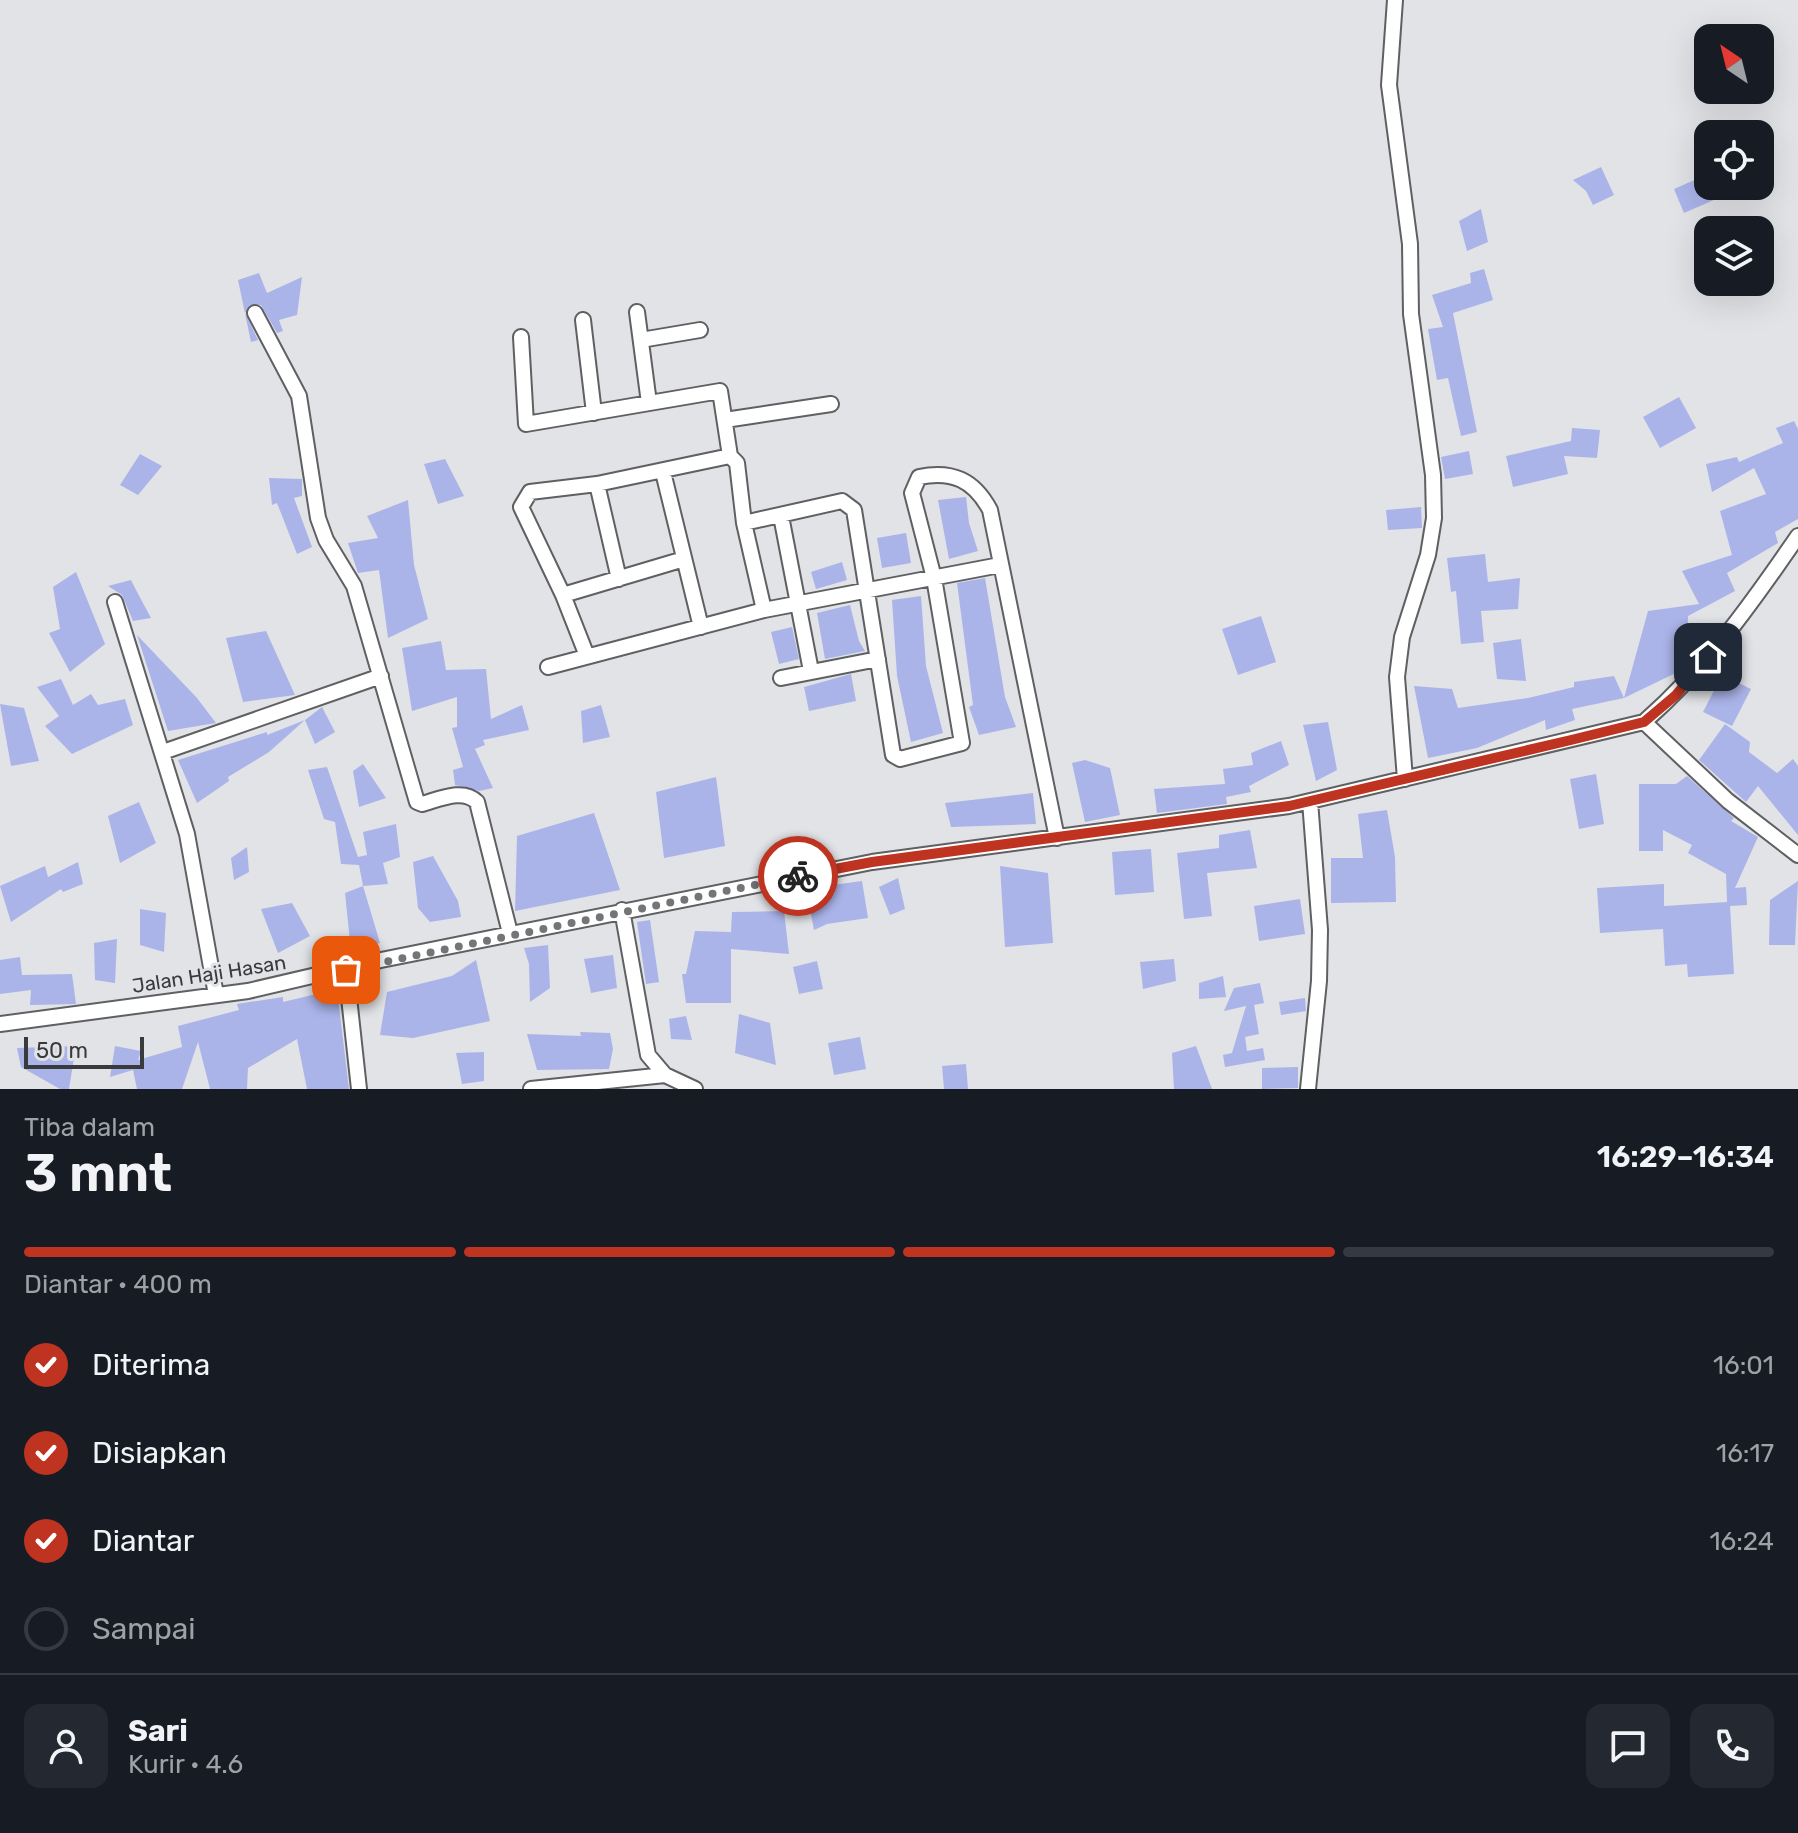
<!DOCTYPE html>
<html lang="id">
<head>
<meta charset="utf-8">
<style>
  :root { --surface:#171b24; --page:#242831; --text:#f1f3f6; --muted:#9ea1a6; --line:#363941; --accent:#bf3321 }
  body { margin:0; font-family:Rubik,sans-serif; background:var(--page); color:var(--text); height:100vh; display:flex; flex-direction:column; font-size:30px; white-space:nowrap }
  * { box-sizing:border-box; margin:0 }
  p { font-size:26px; color:var(--muted) }
  .icon { flex:none; width:44px; height:44px; fill:none; stroke:currentColor; stroke-width:2; stroke-linecap:round; stroke-linejoin:round }
  .map { position:relative; height:1089px; overflow:hidden }
  .side { display:flex; flex-direction:column; background:var(--surface); flex:1 }
  .side>* { flex:none }
  .needle { width:52px; rotate:325deg }
  .controls { position:absolute; left:1694px; top:24px; display:grid; gap:16px }
  .controls a { display:grid; place-items:center; width:80px; height:80px; border-radius:16px; background:var(--surface); box-shadow:0 8px 32px #0002; font-size:40px }
  .scale { position:absolute; left:24px; bottom:20px; width:120px; box-sizing:border-box; padding-left:8px; border:4px solid #393a3b; border-top:0; font-size:22px; line-height:28px; white-space:nowrap; color:#393a3b; -webkit-text-stroke:6px #e1e3e6; paint-order:stroke }
  .pin { position:absolute; display:grid; place-items:center; width:68px; height:68px; color:#fff; margin:-34px; border-radius:16px; box-shadow:0 4px 12px #0006 }
  .courier { position:absolute; display:grid; place-items:center; width:80px; height:80px; margin:-40px; border:6px solid #bf3321; border-radius:50%; background:#fff; color:#222; box-shadow:0 2px 10px #0007 }
  .summary em { font-style:normal; font-weight:600 }
  .summary div { display:flex; flex-direction:column-reverse }
  .summary { display:flex; align-items:center; justify-content:space-between; height:136px; padding:0 24px }
  h1 { font-size:52px; font-weight:600; line-height:60px }
  .bar { display:grid; grid-template-columns:repeat(4,1fr); gap:12px 8px; align-content:center; height:96px; padding:0 24px }
  .bar i { height:10px; border-radius:6px; background:var(--line) }
  .bar .active { background:var(--accent) }
  .bar p { grid-column:span 4 }
  .line { display:flex; align-items:center; gap:20px; padding:0 24px; border-top:2px solid var(--line) }
  .line div { flex:1 }
  .round { display:grid; place-items:center; flex:none; width:84px; height:84px; border-radius:16px; background:var(--page) }
  ol { padding:0 24px; list-style:none }
  li { display:flex; align-items:center; gap:24px; height:88px }
  li p { margin-inline-start:auto }
  li .icon { padding:8px; border-radius:50%; background:var(--accent); color:#fff; stroke-width:4 }
  li:last-child { color:var(--muted) }
  li i { width:44px; height:44px; border:4px solid var(--line); border-radius:50% }
  .map>svg:first-child { display:block }
  .building { fill:#abb4e9 }
  .lines { fill:none; stroke-linecap:round; stroke-linejoin:round }
  .minor-casing { stroke:#5e6062; stroke-width:18 }
  .minor { stroke:#fff; stroke-width:14 }
  .done { stroke:#747577; stroke-width:8; stroke-dasharray:0 14.4 }
  .route { stroke:#bf3321; stroke-width:10 }
  .labels { text-anchor:middle; dominant-baseline:central; stroke-width:6; stroke-linejoin:round; paint-order:stroke }
  .street-label { font-size:20px; fill:#393a3b; stroke:#e1e3e6 }
</style>
</head>
<body>
<div class="map">
<svg width="1798" height="1089" viewBox="0 0 1798 1089">
  <rect width="100%" height="100%" fill="#e1e3e6"/>
  <path class="building" d="M1601,167L1614,195L1593,205L1586,191L1573,180Z
    M1708,174V186H1746L1684,213L1674,189Z
    M1481,209L1488,242L1467,251L1459,221Z
    M1484,269L1493,300L1453,313L1477,432L1461,436L1448,378L1437,380L1428,329L1443,327L1432,295L1471,283L1470,273Z
    M259,273L267,293L302,277L297,315L279,320L283,331L277,333L261,305H250L245,313L258,340L251,342L238,280Z
    M1679,397L1696,428L1660,448L1643,417Z
    M1794,421L1798,429V519L1775,532L1778,543L1727,573L1735,591L1688,616L1687,665L1684,669L1624,698L1648,611L1699,604L1682,571L1732,555L1720,511L1766,494L1754,468L1712,492L1706,464L1737,457L1739,462L1783,443L1776,428Z
    M1572,428L1600,430L1597,458L1564,456L1568,474L1513,487L1506,456L1571,441Z
    M1469,451L1473,474L1445,479L1441,457Z
    M140,454L162,466L138,495L120,485Z
    M445,459L464,496L438,504L424,464Z
    M269,478L302,479V496L294,498L312,547L297,554L277,503L272,505Z
    M966,497L969,523L978,551L949,559L938,500Z
    M408,500L414,565L428,619L388,638L379,570L358,573L348,543L378,538L367,516Z
    M1421,507L1422,528L1388,530L1386,510Z
    M906,533L911,563L882,568L877,538Z
    M1485,554L1488,582L1520,578L1518,609L1481,611L1484,642L1461,644L1456,591L1451,592L1447,558Z
    M842,562L847,580L816,589L811,572Z
    M76,572L105,644L70,672L49,633L60,629L53,587Z
    M985,578L1005,697L1016,727L979,735L969,707L973,705L957,583Z
    M131,580L136,590L151,618L133,621L122,595L108,586Z
    M921,596L926,666L943,733L911,742L897,676L892,600Z
    M850,605L859,641L865,651L825,659L817,613Z
    M1261,616L1276,662L1238,675L1222,629Z
    M792,627L799,659L779,664L771,632Z
    M266,631L295,695L243,702L226,638Z
    M137,635L197,698L216,723L168,731Z
    M1521,639L1526,681L1497,679L1493,643Z
    M441,641L446,670L486,669L491,719L522,705L529,730L483,740L485,745L475,749L493,788L479,791L455,785L453,770L463,767L452,728L457,727V697L412,711L402,648Z
    M851,674L856,701L809,711L804,687Z
    M1722,675L1751,689L1732,726L1703,712Z
    M1614,676L1624,698L1572,709L1575,720L1546,730L1545,720L1477,748L1428,758L1414,686L1452,689L1458,708L1528,698L1574,687V682Z
    M61,679L73,705L91,694L98,705L125,699L133,725L72,754L45,726L59,716L37,687Z
    M0,704L24,708L39,761L11,766Z
    M601,705L610,737L583,743L581,711Z
    M322,707L335,732L315,744L305,720L269,752L228,777L229,781L197,803L178,760L267,732V735L305,720Z
    M1328,722L1337,770L1316,781L1303,725Z
    M1725,724L1750,742L1749,752L1777,773L1793,759L1798,766V835L1758,786L1746,802L1699,760Z
    M1281,741L1289,765L1249,786L1251,792L1226,797L1227,804L1157,813L1154,789L1225,784L1223,769L1253,765L1251,753Z
    M1085,760L1110,768L1120,815L1085,822L1072,763Z
    M363,764L386,798L359,807L353,771Z
    M327,767L358,857L367,855L363,832L396,824L400,857L383,863L388,884L363,886L359,865L341,864L335,822L324,819L308,770Z
    M1596,774L1604,824L1579,829L1570,779Z
    M1687,776L1734,818L1731,821L1758,837L1735,888L1746,887L1747,905L1730,906L1734,974L1688,977L1687,964L1665,966L1663,929L1600,933L1597,888L1664,884V906L1727,902L1726,874L1688,853L1692,845L1663,830V851H1639V784H1676Z
    M716,777L725,846L664,858L656,792Z
    M1033,793L1036,824L951,827L945,803Z
    M139,802L156,843L120,863L108,816Z
    M1387,810L1395,857L1396,902L1331,903V858H1363L1358,814Z
    M594,813L620,890L515,911L517,836Z
    M1250,830L1257,868L1207,873L1212,916L1184,919L1177,853L1219,848V835Z
    M247,847L249,872L234,880L231,858Z
    M1151,849L1154,892L1115,895L1112,852Z
    M433,856L458,901L461,917L430,922L418,908L413,862Z
    M78,862L83,884L63,892L61,889L11,922L0,886L45,866L48,877Z
    M1000,866L1048,873L1053,943L1005,947Z
    M898,878L905,909L890,915L879,887Z
    M862,881L868,918L827,924L814,930L808,899L835,893L833,885Z
    M1798,881L1795,945H1769L1770,900Z
    M363,886L380,943L351,951L345,893Z
    M1300,899L1305,934L1259,941L1254,906Z
    M292,903L310,936L278,953L261,909Z
    M140,909L166,913L164,952L140,945Z
    M784,911L789,954L731,949V1003H686L682,974H686L695,931L731,932L732,912Z
    M650,920L659,982L646,984L637,922Z
    M117,939L115,983L95,980L94,943Z
    M548,945L550,988L530,1002L529,964L524,948Z
    M613,955L617,988L591,993L584,959Z
    M20,957L22,975L72,974L76,1004L30,1005L31,990L0,994V960Z
    M1174,959L1176,981L1143,989L1140,962Z
    M476,960L490,1021L413,1038L380,1035L387,992L452,976Z
    M817,961L823,989L799,994L793,967Z
    M1223,976L1226,997L1199,999V983Z
    M1260,983L1264,1003L1254,1005L1259,1034L1245,1037L1247,1051L1263,1048L1265,1060L1225,1067L1223,1055L1232,1053L1246,1006L1224,1011L1234,988Z
    M337,989L349,1089H307L297,1039L248,1068L247,1089H210L198,1042L182,1089H137L133,1070L110,1077L115,1046L141,1051L138,1060L182,1047L178,1026L239,1010L237,1004L283,997V1002Z
    M1305,998L1306,1011L1281,1015L1279,1002Z
    M739,1014L770,1023L776,1065L735,1053Z
    M686,1016L692,1040L671,1039L669,1019Z
    M580,1032L610,1033L613,1049L609,1069L537,1070L527,1034L581,1036Z
    M860,1037L866,1069L834,1075L828,1043Z
    M76,1046L69,1089H60L21,1067L17,1048Z
    M1196,1046L1212,1089H1174L1172,1053Z
    M484,1052V1081L462,1084L456,1053Z
    M966,1064L968,1089H944L942,1066Z
    M1298,1067V1088L1262,1089V1068Z"/>
  <g class="lines">
    <g class="minor-casing">
      <path id="minor" d="M1395,0L1389,85L1410,244L1411,314L1433,475L1434,518L1428,555L1402,637L1397,677L1405,779
        M637,312L649,403
        M255,313L299,396L318,518L326,540L354,586L417,802L422,804C440,799 463,788 477,802L510,933
        M583,320L594,413
        M521,337L526,424L720,391L730,456
        M641,340L700,330
        M725,420L831,404
        M663,472L701,627
        M597,484L619,579
        M781,516L811,671
        M744,523L842,501L854,510L893,755L900,759L962,743L934,578L912,493L919,477C952,470 974,480 990,510L1057,838
        M563,595L684,559
        M115,602L187,834L216,995
        M764,610L1000,565
        M548,667L764,610L744,523L737,463L730,456L597,484L530,492L521,507L563,595L587,656
        M781,678L878,659
        M1644,722L1728,801L1798,855
        M163,752L381,676
        M622,910L648,1055L665,1075L695,1089
        M346,970L359,1089
        M0,1024L248,991L381,960L872,862L1289,806L1644,722C1706,668 1752,603 1798,536
        M531,1089L665,1075
        M1308,1089L1319,981L1320,930L1310,801"/>
    </g>
    <use href="#minor" class="minor"/>
  </g>
  <g class="lines">
    <path class="done" d="M346,970L798,876"/>
    <path class="route" d="M798,876L872,862L1289,806L1571,740L1644,722L1676,695L1708,657"/>
  </g>
  <g class="labels">
    <g class="street-label">
      <text transform="translate(209 974) rotate(-9)">Jalan Haji Hasan</text>
    </g>
  </g>
</svg>
<div class="controls">
<a><svg class="needle" viewBox="-14 -14 28 28"><path d="M0-13l5 13h-10z" fill="#e53935"/><path d="M0 13l5-13h-10z" fill="#9ea1a6"/></svg></a>
<a><svg class="icon" aria-label="locate" viewBox="0 0 24 24"><circle cx="12" cy="12" r="6"/><path d="M12 2v4M12 18v4M2 12h4M18 12h4"/></svg></a>
<a><svg class="icon" aria-label="layers" viewBox="0 0 24 24"><path d="M12 4l9 5-9 5-9-5zM3 14l9 5 9-5"/></svg></a>
</div>
<div class="scale">50 m</div>
<div class="pin" style="left:346px;top:970px;background:#ea580c"><svg class="icon" aria-label="bag" viewBox="0 0 24 24"><path d="M5 8h14l-1 12H6zM9 8a3 3 0 0 1 6 0"/></svg></div>
<div class="pin" style="left:1708px;top:657px;background:#1f2937"><svg class="icon" aria-label="home" viewBox="0 0 24 24"><path d="M3 11l9-7 9 7M6 9v11h12V9"/></svg></div>
<div class="courier" style="left:798px;top:876px"><svg class="icon" aria-label="bike" viewBox="0 0 24 24"><circle cx="6" cy="16" r="4"/><circle cx="18" cy="16" r="4"/><path d="M6 16l4-8h5l3 8M10 8l3 8H6M13 5h3"/></svg></div>
</div>
<section class="side">
<div class="summary"><div><h1>3 mnt</h1><p>Tiba dalam</p></div><em>16:29–16:34</em></div>
<div class="bar"><i class="active"></i><i class="active"></i><i class="active"></i><i></i><p>Diantar · 400 m</p></div>
<ol>
<li><svg class="icon" aria-label="check" viewBox="0 0 24 24"><path d="M5 12l5 5 9-10"/></svg>Diterima<p>16:01</p></li>
<li><svg class="icon" aria-label="check" viewBox="0 0 24 24"><path d="M5 12l5 5 9-10"/></svg>Disiapkan<p>16:17</p></li>
<li><svg class="icon" aria-label="check" viewBox="0 0 24 24"><path d="M5 12l5 5 9-10"/></svg>Diantar<p>16:24</p></li>
<li><i></i>Sampai</li>
</ol>
<div class="line" style="height:144px"><a class="round"><svg class="icon" aria-label="person" viewBox="0 0 24 24"><circle cx="12" cy="8" r="4"/><path d="M4 21q1-7 8-7t8 7"/></svg></a><div><b>Sari</b><p>Kurir · 4.6</p></div><a class="round"><svg class="icon" aria-label="chat" viewBox="0 0 24 24"><path d="M4 5h16v11H9l-5 4z"/></svg></a><a class="round"><svg class="icon" aria-label="phone" viewBox="0 0 24 24"><path d="M5 4h4l2 5-3 2q2 4 5 5l2-3 5 2v4C11 20 4 13 5 4z"/></svg></a></div>
</section>
</body>
</html>
